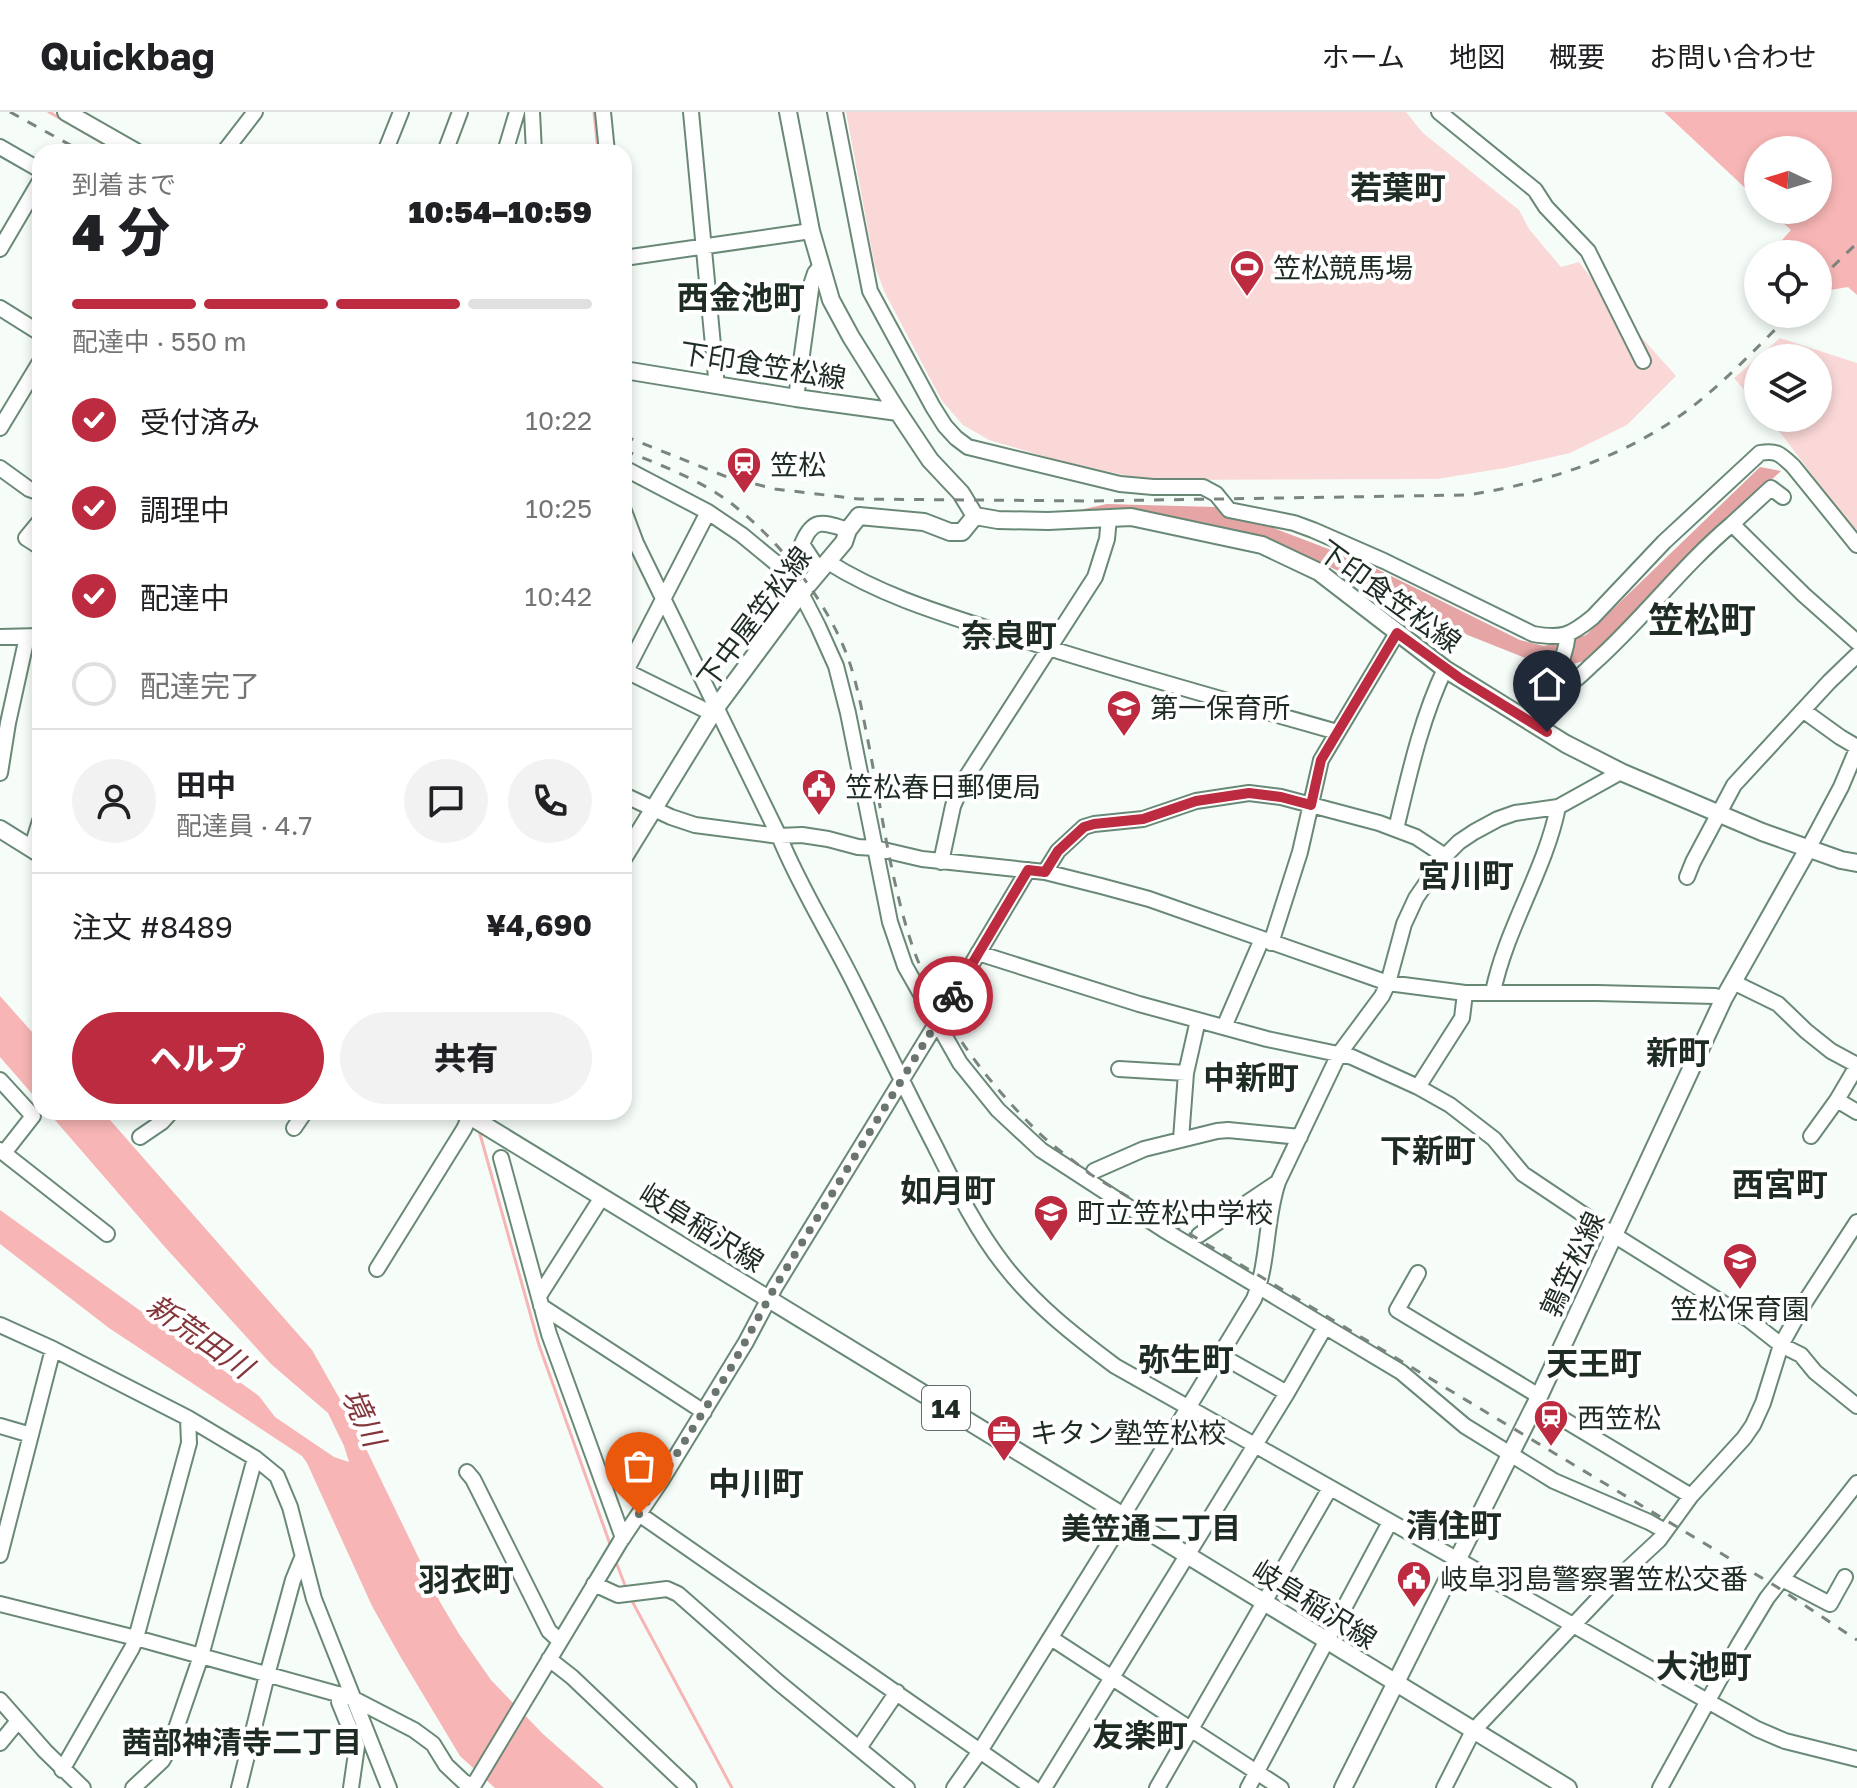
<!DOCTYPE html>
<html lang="ja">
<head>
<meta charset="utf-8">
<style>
  :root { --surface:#fff; --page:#f2f2f2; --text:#202124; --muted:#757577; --line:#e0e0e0; --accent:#bc2b3f }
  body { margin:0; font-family:"Golos Text","Noto Sans JP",sans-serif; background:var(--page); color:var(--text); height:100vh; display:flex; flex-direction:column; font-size:30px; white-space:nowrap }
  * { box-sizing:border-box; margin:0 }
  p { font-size:26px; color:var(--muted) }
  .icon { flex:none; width:44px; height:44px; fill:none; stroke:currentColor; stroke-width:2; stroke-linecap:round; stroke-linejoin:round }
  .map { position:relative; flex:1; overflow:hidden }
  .sheet { position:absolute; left:32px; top:32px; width:600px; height:976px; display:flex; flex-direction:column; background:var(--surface); border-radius:24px; box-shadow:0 4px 12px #0003 }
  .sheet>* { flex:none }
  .needle { width:52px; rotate:274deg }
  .buttons { position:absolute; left:1744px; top:24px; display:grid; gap:16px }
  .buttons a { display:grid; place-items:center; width:88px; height:88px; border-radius:50%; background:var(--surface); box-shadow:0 4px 12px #0003; font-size:40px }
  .pin { position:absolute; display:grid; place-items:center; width:68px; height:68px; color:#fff; margin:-82px -34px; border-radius:50% 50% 50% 0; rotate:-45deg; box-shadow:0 0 8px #0007 }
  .pin .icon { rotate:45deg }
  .courier { position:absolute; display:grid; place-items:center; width:80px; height:80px; margin:-40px; border:6px solid #bc2b3f; border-radius:50%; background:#fff; color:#222; box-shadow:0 2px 10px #0007 }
  .head em { font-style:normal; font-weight:800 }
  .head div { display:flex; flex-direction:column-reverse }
  .head { display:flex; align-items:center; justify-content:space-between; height:136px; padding:0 40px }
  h1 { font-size:52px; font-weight:800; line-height:60px }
  .bar { display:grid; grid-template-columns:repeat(4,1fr); gap:12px 8px; align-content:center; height:96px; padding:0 40px }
  .bar i { height:10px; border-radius:6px; background:var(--line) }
  .bar .current { background:var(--accent) }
  .bar p { grid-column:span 4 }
  .line { display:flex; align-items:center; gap:20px; padding:0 40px; border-top:2px solid var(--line) }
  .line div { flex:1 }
  .round { display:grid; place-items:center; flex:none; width:84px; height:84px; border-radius:42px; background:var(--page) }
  ol { padding:0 40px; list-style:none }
  li { display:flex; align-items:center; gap:24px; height:88px }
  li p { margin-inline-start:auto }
  li .icon { padding:8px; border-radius:50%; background:var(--accent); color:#fff; stroke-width:4 }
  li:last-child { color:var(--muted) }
  li i { width:44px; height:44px; border:4px solid var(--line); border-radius:50% }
  .primary-button { display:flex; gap:16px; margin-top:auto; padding:16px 40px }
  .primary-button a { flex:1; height:92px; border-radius:48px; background:var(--accent); color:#fff; font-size:32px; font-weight:800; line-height:92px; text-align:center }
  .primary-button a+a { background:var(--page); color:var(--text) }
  header { display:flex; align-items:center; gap:48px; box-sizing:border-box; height:112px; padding:0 40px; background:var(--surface); border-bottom:2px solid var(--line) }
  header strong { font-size:38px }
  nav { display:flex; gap:44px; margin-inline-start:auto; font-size:28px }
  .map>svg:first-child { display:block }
  .green { fill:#fad8d7 }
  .forest { fill:#e6a5a5 }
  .water { fill:#f7b5b5 }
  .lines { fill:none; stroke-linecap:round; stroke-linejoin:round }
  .stream { stroke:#f7b5b5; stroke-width:3 }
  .minor-casing { stroke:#698976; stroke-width:18 }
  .major-casing { stroke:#698976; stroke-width:20 }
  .minor { stroke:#fff; stroke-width:14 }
  .major { stroke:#fff; stroke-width:16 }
  .rail { stroke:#7a857e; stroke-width:3; stroke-dasharray:10 10; stroke-linecap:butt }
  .done { stroke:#6a756f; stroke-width:8; stroke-dasharray:0 14.4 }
  .route { stroke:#bc2b3f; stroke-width:10 }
  .labels { text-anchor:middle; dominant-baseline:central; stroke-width:8; stroke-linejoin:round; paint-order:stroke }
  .shield { fill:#fff; stroke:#626b66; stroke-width:2 }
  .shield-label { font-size:26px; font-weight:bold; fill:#1e2c24 }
  .poi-label { font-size:28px; fill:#1e2c24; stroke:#fff; text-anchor:start }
  .street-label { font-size:28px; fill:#1e2c24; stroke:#fff }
  .water-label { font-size:30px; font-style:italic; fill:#84373b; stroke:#fff }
  .neighbourhood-label { font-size:30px; font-weight:bold; fill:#1e2c24; stroke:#fff }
  .quarter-label { font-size:32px; font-weight:bold; fill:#1e2c24; stroke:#fff }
  .district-label { font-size:36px; font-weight:bold; fill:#1e2c24; stroke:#fff }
</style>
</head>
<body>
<header>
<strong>Quickbag</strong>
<nav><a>ホーム</a><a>地図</a><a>概要</a><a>お問い合わせ</a></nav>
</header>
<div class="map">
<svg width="1857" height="1676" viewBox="0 0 1857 1676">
  <rect width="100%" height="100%" fill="#f6fdf9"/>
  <path class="green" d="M846,0H1406L1423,21L1519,98L1529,117L1561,155L1579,150L1610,190L1676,264L1627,313L1570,341L1505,356L1437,367L1147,368L1060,349L989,328L963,313L942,289L885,181L875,155Z
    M1780,226L1857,251V418C1824,384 1799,342 1768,306H1818V246H1758V294L1734,266Z"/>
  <path class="forest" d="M1760,355L1781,359L1718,416L1592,547L1561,555L1528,547L1435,510L1382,479L1267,426L1133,400L1065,401L1107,392L1216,395C1231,406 1244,411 1263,412L1363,450L1520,528L1544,534L1586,523Z"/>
  <path class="water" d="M1664,0H1857V183L1848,175L1824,179L1818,177V142H1791L1782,128L1791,118L1769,98H1818V38H1758V88Z
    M0,884L40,929V991L0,945Z
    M48,1000H103L312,1238L354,1312L440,1490L459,1522L491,1568L543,1622L604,1676H495L460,1644L400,1544L372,1494L307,1351L302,1344L109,1216L0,1132V1098L259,1284L275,1305L334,1345L349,1350L344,1334L328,1301L271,1252L164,1134Z"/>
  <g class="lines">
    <path class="stream" d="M49,0L118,40
      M594,0L598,40
      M478,1015L539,1233L611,1435
      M616,1450L626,1476
      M631,1487L732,1676"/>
    <g class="minor-casing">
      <path id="minor" d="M532,0L534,40
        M603,0L607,40
        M691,0L716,265L714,273
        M835,0L870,179L933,295L945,314L956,326L968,335L1120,372L1153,375H1203L1216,382L1229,398L1294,411L1313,418L1384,449L1533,522C1562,527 1570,524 1593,505L1664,430L1760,341C1777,338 1780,342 1793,354L1857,433
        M1439,0L1535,78L1546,95L1588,139L1643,249
        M0,35L40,58
        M224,40L255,0
        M385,40L401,0
        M445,40L460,0
        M505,40L517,0
        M0,137L40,69
        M624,146L811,119
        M0,196L40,221
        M796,286L812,170L815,161L820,155
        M0,316L40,250
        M0,356L29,377L40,381
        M624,356L708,400L742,423L776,451L801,481L818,514L836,554L848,601L890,810L905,854L960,951L998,998L1041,1038L1164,1118L1401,1260L1465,1314L1554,1369L1649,1410L1665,1419
        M1783,385L1771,376L1732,412L1804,483L1857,530
        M624,399L636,431L779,724C800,776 831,824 856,875C882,927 907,980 934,1032C955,1074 975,1116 1004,1153C1035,1193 1075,1224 1115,1254L1757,1617L1785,1629L1857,1647
        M40,409L26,426L40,435
        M828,450C885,486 950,504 1014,525C1121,560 1229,589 1337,620
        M819,458L802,432C813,405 823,410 848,418
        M0,525L40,524
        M624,558L705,598L715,597
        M624,563L708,400
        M1548,579C1557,579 1564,576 1571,571C1580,565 1587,557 1595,550C1643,507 1682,454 1732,412
        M1804,599L1840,625L1857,635
        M1528,609C1547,581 1564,556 1568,522
        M0,661L8,611L27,525
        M624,683L671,705L695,713L779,724L802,723L828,727L858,735L875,736L922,747L1045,760L1101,774L1149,787L1388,871L1465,881H1597L1715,884L1724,886
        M1396,717C1409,663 1421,607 1445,557
        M30,736L34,728L40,709
        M1808,737L1841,675L1857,637
        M941,750L953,694L965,667L1095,465L1107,427L1109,406
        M1045,760L1058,739L1084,715L1094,712L1143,707L1196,689L1249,681L1281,685L1379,711L1416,725L1445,744
        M1687,765L1693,750L1734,673L1829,570L1857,543
        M1271,831L1300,740L1321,648L1397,521
        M978,841L1139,892L1267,927L1352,945L1418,975L1450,993L1494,1027L1523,1062L1614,1123L1748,1207L1781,1233L1801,1243L1815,1260L1857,1294
        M1733,870L1778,892L1806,919L1831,939L1857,953
        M1493,880C1506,816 1545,759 1558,695
        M1224,915L1262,827
        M1119,957L1186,961
        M0,968L33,1004L4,1041
        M1418,975L1462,906L1465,881
        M1837,988L1857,1000
        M294,1016L305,1000
        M1811,1024L1837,988L1857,954
        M140,1025L162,1010L171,1000
        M1181,1027L1186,961L1198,908
        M0,1038L107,1122
        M501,1046L549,1222L623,1426
        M1094,1059L1144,1037L1217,1019L1228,1018L1300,1025
        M1199,1123L1278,1070
        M377,1157L464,1017L470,1004
        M1418,1161L1397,1198L1539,1284
        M539,1184L602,1085
        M541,1194L704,1300
        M0,1213L53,1237L188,1306L255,1346L277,1364L290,1395L314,1487L389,1676
        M1220,1243L1287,1281
        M1536,1291L1691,1384
        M0,1314L31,1323
        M467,1360L473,1367L549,1519L560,1529
        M639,1402L1033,1676
        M0,1443L53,1237
        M1782,1467L1830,1492L1845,1465
        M594,1472L618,1483L667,1477L678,1482L778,1570L907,1676
        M0,1492L136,1526L352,1586L414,1618L433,1632L446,1653L464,1670L473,1674
        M1051,1526L1281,1676
        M549,1547L572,1565L689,1676
        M339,1582V1590L357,1634L351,1676
        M0,1588L45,1639L83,1676
        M0,1631L18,1609
        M859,1636L897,1580
        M62,1658L132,1536L136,1526L189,1331L188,1306
        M133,1676L162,1649L169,1637L201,1544L255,1346
        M239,1676L267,1563L293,1468L302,1446
        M472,1676L620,1430L661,1369L746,1230L775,1175L936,912L1028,758
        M954,1676L980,1639L1120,1414L1128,1395L1254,1187C1269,1150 1265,1108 1278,1070L1339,942L1382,884L1388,871L1404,812L1416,786L1445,744L1459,730L1474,720L1498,707L1515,701L1558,695L1621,660
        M1044,1676L1287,1281L1325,1215
        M1157,1676L1330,1376
        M1248,1676L1390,1410
        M1444,1676L1473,1619L1617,1467L1659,1428L1691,1384L1744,1326L1753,1313L1763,1291L1781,1233L1805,1190L1857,1110
        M1660,1676L1738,1534L1767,1486L1857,1371"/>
    </g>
    <g class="major-casing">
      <path id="major" d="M66,0L136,40
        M788,0L811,119L831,188L851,225L898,300L930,348L961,381L975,404L998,408L1048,409L1131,405L1262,433L1319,460L1445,557L1566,632L1621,660L1762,720L1841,748L1857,751
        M624,258L796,286L898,300
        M0,717L40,742
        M624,745L715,597L801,481L844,430L848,418L859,404L924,410L950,420H962L975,404
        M463,1000L1568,1676
        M1343,1676L1536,1291L1724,886L1808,737"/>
    </g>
    <use href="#minor" class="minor"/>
    <use href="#major" class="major"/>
    <path class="rail" d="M10,0L83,40
      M1818,169L1857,131
      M624,324L727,365L775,377L859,387L1092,389L1467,383C1546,371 1623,346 1688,298C1725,270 1757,235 1791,202
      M624,338C662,354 705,369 737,396C782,432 828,491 848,546C858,574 863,604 869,634C882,701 891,771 913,836C938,905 982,964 1034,1016C1050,1033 1072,1047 1090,1062L1777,1475L1857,1528"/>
  </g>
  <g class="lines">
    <path class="done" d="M639,1402L732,1254L775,1175L953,884"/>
    <path class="route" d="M953,884L1028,758L1045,760L1058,739L1084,715L1094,712L1143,707L1196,689L1249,681L1281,685L1311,693L1321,648L1397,521L1461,567L1547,620"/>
  </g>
  <defs>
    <g id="stadium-pin" transform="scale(1.8)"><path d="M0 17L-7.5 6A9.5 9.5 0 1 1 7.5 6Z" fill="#bc2b3f" stroke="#fff"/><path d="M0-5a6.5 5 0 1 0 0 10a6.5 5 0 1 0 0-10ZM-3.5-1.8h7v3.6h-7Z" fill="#fff"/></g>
    <g id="station-pin" transform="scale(1.8)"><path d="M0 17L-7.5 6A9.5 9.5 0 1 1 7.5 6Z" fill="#bc2b3f" stroke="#fff"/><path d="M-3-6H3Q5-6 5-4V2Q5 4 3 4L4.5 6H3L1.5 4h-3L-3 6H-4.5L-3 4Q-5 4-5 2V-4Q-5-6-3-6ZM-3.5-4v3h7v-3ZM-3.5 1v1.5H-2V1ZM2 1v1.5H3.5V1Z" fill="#fff"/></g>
    <g id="school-pin" transform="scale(1.8)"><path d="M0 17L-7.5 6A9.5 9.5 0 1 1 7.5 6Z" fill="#bc2b3f" stroke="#fff"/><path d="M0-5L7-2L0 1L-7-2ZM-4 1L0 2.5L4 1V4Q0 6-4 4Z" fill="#fff"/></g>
    <g id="civic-pin" transform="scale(1.8)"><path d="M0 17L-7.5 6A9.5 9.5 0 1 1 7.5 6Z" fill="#bc2b3f" stroke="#fff"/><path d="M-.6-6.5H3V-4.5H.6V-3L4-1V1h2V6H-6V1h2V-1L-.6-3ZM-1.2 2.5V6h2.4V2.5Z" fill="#fff"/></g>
    <g id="office-pin" transform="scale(1.8)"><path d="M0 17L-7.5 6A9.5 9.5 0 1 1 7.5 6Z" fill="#bc2b3f" stroke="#fff"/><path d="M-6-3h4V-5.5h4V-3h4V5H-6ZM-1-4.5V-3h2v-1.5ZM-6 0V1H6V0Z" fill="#fff"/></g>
  </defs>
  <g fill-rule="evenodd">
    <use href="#stadium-pin" x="1247" y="155"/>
    <use href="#station-pin" x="744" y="352"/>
    <use href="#school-pin" x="1124" y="595"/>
    <use href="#civic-pin" x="819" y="674"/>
    <use href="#school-pin" x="1051" y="1100"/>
    <use href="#school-pin" x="1740" y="1148"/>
    <use href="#station-pin" x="1551" y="1305"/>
    <use href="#office-pin" x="1004" y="1320"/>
    <use href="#civic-pin" x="1414" y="1466"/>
  </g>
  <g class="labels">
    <rect class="shield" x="922" y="1274" width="48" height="44" rx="6"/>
    <g class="shield-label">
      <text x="946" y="1296">14</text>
    </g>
    <g class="poi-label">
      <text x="1273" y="155">笠松競馬場</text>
      <text x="770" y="352">笠松</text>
      <text x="1150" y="595">第一保育所</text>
      <text x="845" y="674">笠松春日郵便局</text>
      <text x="1077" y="1100">町立笠松中学校</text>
      <text x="1740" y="1196" text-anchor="middle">笠松保育園</text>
      <text x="1577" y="1305">西笠松</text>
      <text x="1030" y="1320">キタン塾笠松校</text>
      <text x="1440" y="1466">岐阜羽島警察署笠松交番</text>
    </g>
    <g class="street-label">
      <text transform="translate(763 253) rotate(9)">下印食笠松線</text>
      <text transform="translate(1390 484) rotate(36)">下印食笠松線</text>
      <text transform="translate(754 505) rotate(-53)">下中屋笠松線</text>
      <text transform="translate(702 1115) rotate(32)">岐阜稲沢線</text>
      <text transform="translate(1572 1152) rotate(-65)">鶉笠松線</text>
      <text transform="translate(1315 1492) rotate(32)">岐阜稲沢線</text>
    </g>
    <g class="water-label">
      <text transform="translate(200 1224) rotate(35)">新荒田川</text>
      <text transform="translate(364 1305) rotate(65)">境川</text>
    </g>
    <g class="neighbourhood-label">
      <text x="1151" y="1416">美笠通二丁目</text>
      <text x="242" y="1630">茜部神清寺二丁目</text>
    </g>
    <g class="quarter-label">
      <text x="1398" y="75">若葉町</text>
      <text x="741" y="185">西金池町</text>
      <text x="1009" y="523">奈良町</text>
      <text x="1466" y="763">宮川町</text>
      <text x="1678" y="940">新町</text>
      <text x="1251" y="965">中新町</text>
      <text x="1428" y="1038">下新町</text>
      <text x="1780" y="1072">西宮町</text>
      <text x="948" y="1078">如月町</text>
      <text x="1186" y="1247">弥生町</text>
      <text x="1594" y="1251">天王町</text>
      <text x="756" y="1371">中川町</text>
      <text x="1454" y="1413">清住町</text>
      <text x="466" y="1467">羽衣町</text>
      <text x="1704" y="1554">大池町</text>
      <text x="1140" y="1623">友楽町</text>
    </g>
    <g class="district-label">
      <text x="1702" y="507">笠松町</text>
    </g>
  </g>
</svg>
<div class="buttons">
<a><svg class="needle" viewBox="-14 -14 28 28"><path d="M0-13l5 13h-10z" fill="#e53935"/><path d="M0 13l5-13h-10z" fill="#757577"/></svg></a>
<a><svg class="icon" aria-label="locate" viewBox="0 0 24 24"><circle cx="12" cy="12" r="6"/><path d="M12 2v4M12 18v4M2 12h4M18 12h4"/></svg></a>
<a><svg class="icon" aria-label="layers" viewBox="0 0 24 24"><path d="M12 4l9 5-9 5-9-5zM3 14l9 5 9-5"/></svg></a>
</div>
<div class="pin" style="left:639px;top:1402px;background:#ea580c"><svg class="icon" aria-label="bag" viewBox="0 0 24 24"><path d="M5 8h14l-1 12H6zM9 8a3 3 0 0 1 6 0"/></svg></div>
<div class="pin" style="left:1547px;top:620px;background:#1f2937"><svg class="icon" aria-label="home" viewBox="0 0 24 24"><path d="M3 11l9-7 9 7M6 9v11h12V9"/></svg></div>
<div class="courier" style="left:953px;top:884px"><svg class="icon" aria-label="bike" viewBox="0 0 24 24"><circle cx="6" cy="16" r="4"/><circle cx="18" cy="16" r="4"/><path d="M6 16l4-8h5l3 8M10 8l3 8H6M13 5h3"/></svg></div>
<section class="sheet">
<div class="head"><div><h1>4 分</h1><p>到着まで</p></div><em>10:54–10:59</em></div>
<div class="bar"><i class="current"></i><i class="current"></i><i class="current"></i><i></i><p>配達中 · 550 m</p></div>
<ol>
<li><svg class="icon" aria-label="check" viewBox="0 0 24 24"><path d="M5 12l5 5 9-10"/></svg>受付済み<p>10:22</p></li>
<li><svg class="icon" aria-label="check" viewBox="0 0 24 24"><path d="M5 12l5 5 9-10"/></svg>調理中<p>10:25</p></li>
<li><svg class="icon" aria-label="check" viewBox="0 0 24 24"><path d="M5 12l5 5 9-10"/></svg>配達中<p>10:42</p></li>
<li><i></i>配達完了</li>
</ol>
<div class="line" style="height:144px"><a class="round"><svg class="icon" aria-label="person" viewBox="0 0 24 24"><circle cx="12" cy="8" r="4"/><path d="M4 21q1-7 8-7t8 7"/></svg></a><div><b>田中</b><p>配達員 · 4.7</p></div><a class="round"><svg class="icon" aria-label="chat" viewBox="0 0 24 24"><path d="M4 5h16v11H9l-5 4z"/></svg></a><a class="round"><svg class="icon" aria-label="phone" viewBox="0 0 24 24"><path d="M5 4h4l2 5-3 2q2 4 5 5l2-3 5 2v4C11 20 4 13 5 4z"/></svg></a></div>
<div class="line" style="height:104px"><div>注文 #8489</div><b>¥4,690</b></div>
<div class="primary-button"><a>ヘルプ</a><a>共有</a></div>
</section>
</div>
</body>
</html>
